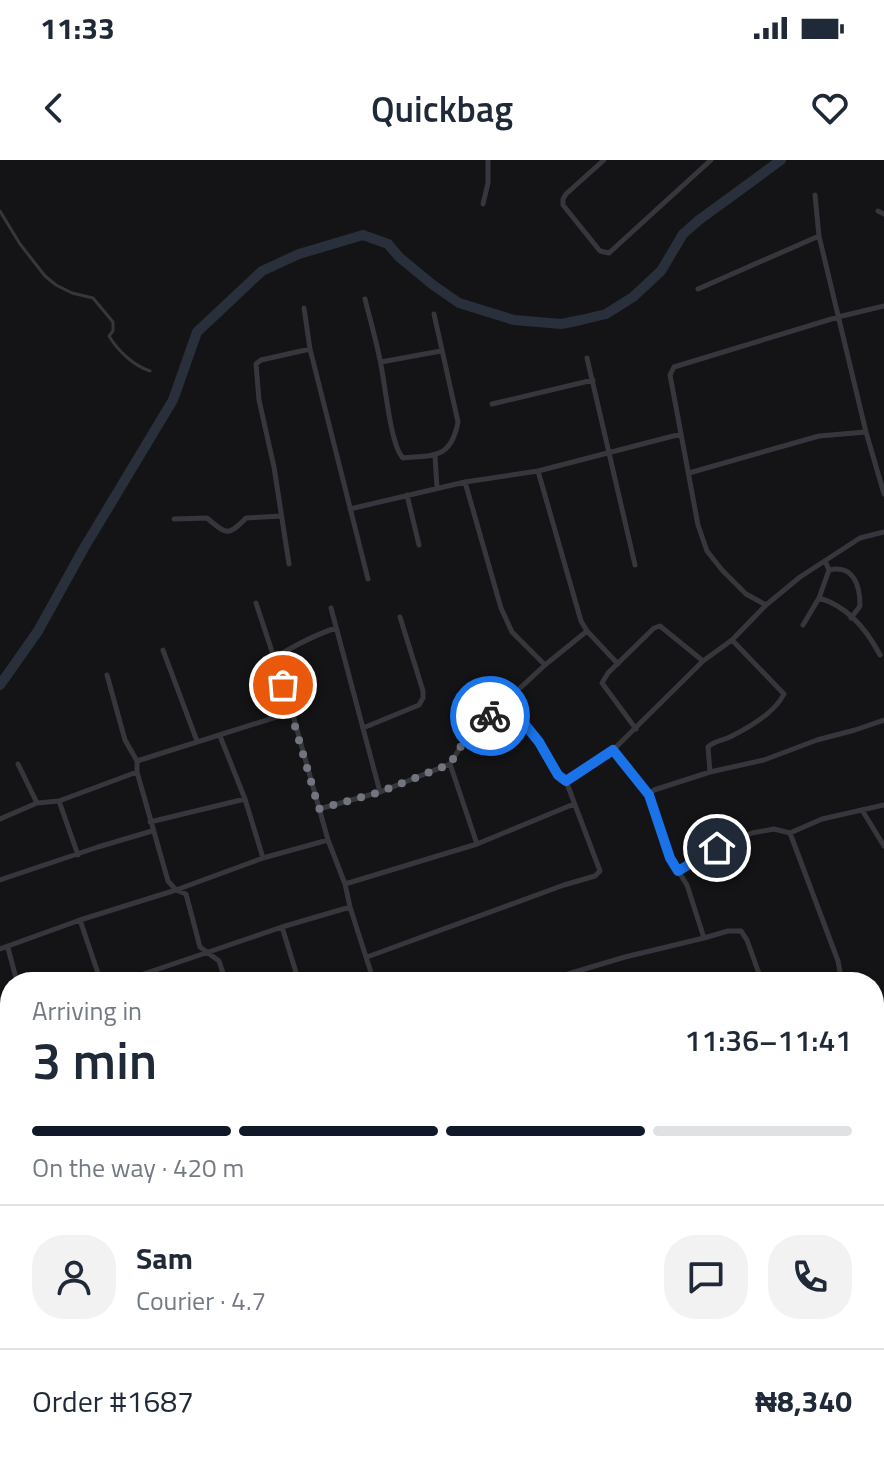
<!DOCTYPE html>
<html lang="en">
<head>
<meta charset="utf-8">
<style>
  :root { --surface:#fff; --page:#f2f2f3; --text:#1f2937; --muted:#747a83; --line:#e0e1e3; --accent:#111827 }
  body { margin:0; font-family:"Titillium Web",sans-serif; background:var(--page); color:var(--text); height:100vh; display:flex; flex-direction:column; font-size:30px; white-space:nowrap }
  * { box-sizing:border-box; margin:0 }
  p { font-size:26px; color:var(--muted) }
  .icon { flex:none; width:44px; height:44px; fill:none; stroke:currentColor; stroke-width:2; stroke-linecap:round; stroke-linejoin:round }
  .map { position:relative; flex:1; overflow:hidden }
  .sheet { position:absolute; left:0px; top:812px; width:884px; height:498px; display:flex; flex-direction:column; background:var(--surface); border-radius:32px 32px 0 0; box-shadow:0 2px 6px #0004 }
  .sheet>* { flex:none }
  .pin { position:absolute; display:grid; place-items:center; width:68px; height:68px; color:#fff; margin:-34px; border:4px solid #fff; border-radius:50%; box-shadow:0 2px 8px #0007 }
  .courier { position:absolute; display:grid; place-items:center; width:80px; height:80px; margin:-40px; border:6px solid #1a73e8; border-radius:50%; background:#fff; color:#222; box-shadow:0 2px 10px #0007 }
  .summary em { font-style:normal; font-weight:600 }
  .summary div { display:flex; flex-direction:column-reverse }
  .summary { display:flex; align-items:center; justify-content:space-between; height:136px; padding:0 32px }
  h1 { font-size:52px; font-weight:600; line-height:60px }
  .bar { display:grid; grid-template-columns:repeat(4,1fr); gap:12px 8px; align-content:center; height:96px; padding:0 32px }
  .bar i { height:10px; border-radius:6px; background:var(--line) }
  .bar .selected { background:var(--accent) }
  .bar p { grid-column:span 4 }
  .line { display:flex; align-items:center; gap:20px; padding:0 32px; border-top:2px solid var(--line) }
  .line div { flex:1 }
  .round { display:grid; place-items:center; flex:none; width:84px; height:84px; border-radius:32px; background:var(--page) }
  .status { display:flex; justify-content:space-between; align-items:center; height:56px; padding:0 40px; background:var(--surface); direction:ltr }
  .status svg { height:22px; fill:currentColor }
  header { display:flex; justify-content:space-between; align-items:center; height:104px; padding:0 32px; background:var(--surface); font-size:36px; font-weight:600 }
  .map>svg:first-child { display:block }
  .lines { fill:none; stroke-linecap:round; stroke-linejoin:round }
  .river { stroke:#29303b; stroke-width:10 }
  .pedestrian { stroke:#36363d; stroke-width:3 }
  .minor { stroke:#36363d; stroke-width:5 }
  .done { stroke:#72747f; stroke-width:8; stroke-dasharray:0 14.4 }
  .route { stroke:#1a73e8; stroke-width:10 }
</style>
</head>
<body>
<div class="status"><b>11:33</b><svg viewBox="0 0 49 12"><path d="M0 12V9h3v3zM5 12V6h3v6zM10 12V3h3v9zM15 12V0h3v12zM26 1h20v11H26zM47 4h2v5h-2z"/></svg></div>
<header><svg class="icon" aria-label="back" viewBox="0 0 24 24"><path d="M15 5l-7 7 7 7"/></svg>Quickbag<svg class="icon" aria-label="heart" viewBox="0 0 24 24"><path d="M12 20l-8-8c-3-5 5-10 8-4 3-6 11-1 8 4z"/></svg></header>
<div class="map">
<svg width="884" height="1309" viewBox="0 0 884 1309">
  <rect width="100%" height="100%" fill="#141416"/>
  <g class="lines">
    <path class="river" d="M0,525L38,471L84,388L173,240L197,172L262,111L299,94L363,75L388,84L399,97L433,125L459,143L514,160L561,164L581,160L606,154L633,137L661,111L683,74L699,60L781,0
      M0,957L10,974"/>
    <path class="pedestrian" d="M0,51L20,84L45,116L56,125L72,133L93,138L113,162V171L109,176C118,191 134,206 150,211"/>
    <path class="minor" d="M604,0L566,34L563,39V45L600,91L609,93L711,0
      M815,35L819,76L866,272L884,334
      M483,44L488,23V0
      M878,51L884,54
      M698,129L819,76
      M365,139C370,159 376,180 380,200C385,221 390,285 403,298C434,295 451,299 458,262L434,154
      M304,148L310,189L368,419
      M587,198L635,405
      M381,202L441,191
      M492,244L593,220
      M435,296L437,328
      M538,311L581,461L587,471L618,504
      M689,313L819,276L866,272
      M465,322L501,448L512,472L545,505
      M407,335L419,385
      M350,349L465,322L538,311L681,274
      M174,359L207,358C226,374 228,377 246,358L281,356
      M289,404L274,307L259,240L256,204L261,200L310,189
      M829,410C854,404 860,426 860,446L851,458
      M819,438C847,446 867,470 880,495
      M256,443L292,552L328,680L345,724L350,747L374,822
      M766,445L746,434L722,410L707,391L698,365L670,215L674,207L838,157L884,146
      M331,448L380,632
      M803,465L819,438L829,410L825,401
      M163,490L197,581
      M274,498C294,486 314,475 336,468
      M107,515L125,580L137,601V612L168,721L176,730L186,734L200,787L219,801L226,822
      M363,568L419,545L423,538V531L400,457
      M636,569L602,523L608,513L654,468L660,466L703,501
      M220,576L245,639L263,698
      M137,601L292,552
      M18,604L37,643
      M450,604L477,684
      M710,612L708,587C715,580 723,581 732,576C750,567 775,552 784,534L732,480
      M566,621L613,590L703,501L732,480L766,445L800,417L860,378L884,372
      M649,635L654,630L710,612L764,600L817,580L855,570L884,560
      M59,641L78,695
      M319,649L380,632L450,604L463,583L478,567L545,505L587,471
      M862,650L884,686
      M0,659L37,643L59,641L137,612
      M150,662L245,639
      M790,673L838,801L842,822
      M678,711L717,688L752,673L774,669L790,673L822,659L884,645
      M0,720L98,687L152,671
      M345,724L477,684L574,644
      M80,760L101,822
      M282,767L299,822
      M704,778L728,771H741L747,780L762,822
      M8,788L17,822
      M0,789L80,760L176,730L263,698L328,680
      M367,797L564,725L595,716L600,711L566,621L558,615L539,582L506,541
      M120,822L282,767L350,747
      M541,822L625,797L704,778L687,725L670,698L649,635L613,590
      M828,822L841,821
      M874,848L884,844
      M0,859L10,855
      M874,907L884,935
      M3,924L10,922
      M0,1067L10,1077
      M0,1092L10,1102
      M874,1136L884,1175
      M0,1205H10
      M874,1250L884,1248
      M250,1300L253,1309
      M1,1307L62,1306
      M0,1309L3,1267L10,1219
      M326,1309L350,1300
      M563,1309L564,1300
      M811,1309V1300"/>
  </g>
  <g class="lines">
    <path class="done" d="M283,525L319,649L380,632L450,604L463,583L490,556"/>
    <path class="route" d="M490,556L506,541L539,582L558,615L566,621L613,590L649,635L670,698L678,711L717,688"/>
  </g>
</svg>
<div class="pin" style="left:283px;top:525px;background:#ea580c"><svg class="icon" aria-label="bag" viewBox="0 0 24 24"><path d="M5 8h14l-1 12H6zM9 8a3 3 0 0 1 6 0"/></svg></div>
<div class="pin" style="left:717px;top:688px;background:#1f2937"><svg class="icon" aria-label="home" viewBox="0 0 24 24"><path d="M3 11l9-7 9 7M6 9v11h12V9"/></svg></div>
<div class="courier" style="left:490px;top:556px"><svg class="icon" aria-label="bike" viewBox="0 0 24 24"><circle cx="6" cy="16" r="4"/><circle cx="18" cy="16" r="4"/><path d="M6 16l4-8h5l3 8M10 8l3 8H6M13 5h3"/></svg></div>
<section class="sheet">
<div class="summary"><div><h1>3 min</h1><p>Arriving in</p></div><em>11:36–11:41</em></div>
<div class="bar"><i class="selected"></i><i class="selected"></i><i class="selected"></i><i></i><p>On the way · 420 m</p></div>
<div class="line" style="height:144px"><a class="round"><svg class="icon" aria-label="person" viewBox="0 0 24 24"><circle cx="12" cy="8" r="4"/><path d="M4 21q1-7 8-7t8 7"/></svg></a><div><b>Sam</b><p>Courier · 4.7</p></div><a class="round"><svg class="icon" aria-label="chat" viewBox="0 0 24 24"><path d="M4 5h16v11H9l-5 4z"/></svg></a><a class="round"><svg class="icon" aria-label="phone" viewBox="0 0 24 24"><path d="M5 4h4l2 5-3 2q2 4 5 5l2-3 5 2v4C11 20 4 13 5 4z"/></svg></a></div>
<div class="line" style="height:104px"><div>Order #1687</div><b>₦8,340</b></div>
</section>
</div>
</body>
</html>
